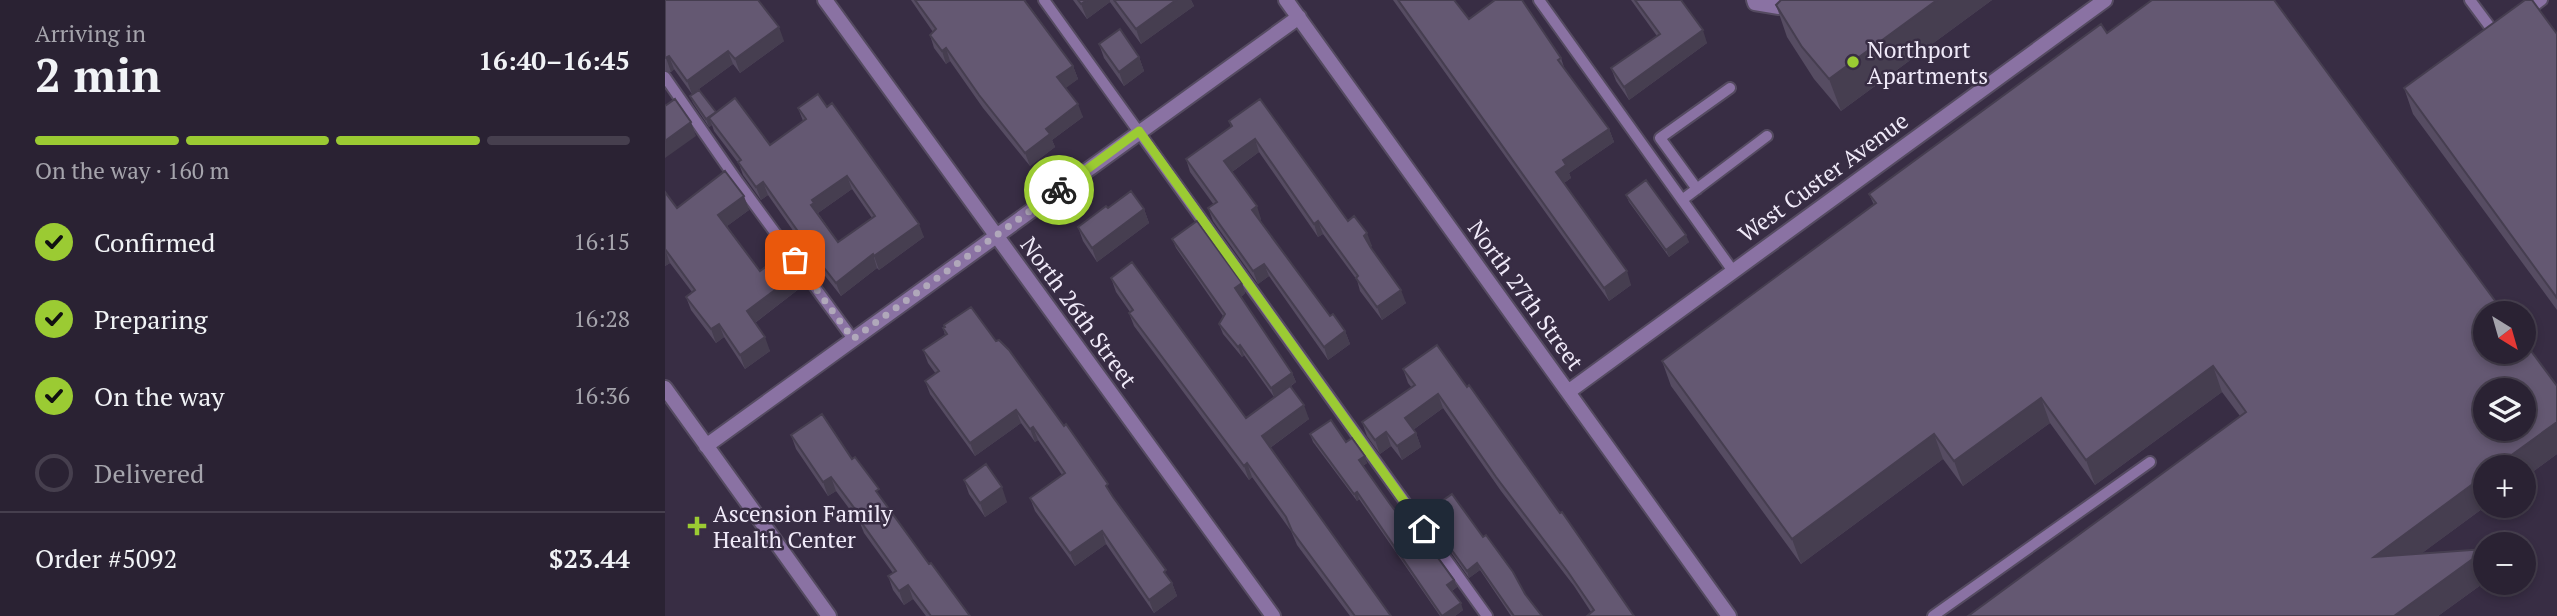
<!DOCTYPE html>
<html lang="en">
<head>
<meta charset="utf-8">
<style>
  :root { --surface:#2a2233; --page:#362f3f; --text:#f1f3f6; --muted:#a5a4ac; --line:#463f4e; --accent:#9bcb33 }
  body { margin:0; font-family:"PT Serif",serif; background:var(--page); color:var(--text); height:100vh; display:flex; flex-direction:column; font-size:26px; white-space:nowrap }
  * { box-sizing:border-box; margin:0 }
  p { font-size:23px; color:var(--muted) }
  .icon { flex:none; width:38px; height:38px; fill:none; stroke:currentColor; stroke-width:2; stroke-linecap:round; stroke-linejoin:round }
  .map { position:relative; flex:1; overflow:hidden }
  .details { display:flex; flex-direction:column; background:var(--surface); width:665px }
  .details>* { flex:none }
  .needle { width:46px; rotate:143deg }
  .fabs { position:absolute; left:1808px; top:301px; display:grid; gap:14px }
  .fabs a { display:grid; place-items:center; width:63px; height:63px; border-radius:50%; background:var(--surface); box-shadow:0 4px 10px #0003,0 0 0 2px var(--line); font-size:35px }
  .pin { position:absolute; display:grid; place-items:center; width:60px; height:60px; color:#fff; margin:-30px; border-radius:14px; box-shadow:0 4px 10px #0006 }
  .courier { position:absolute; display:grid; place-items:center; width:70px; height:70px; margin:-35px; border:5px solid #9bcb33; border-radius:50%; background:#fff; color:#222; box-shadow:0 2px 9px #0007 }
  .summary em { font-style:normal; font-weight:700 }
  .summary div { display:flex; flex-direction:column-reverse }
  .summary { display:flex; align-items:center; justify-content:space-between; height:119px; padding:0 35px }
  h1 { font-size:46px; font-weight:700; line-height:52px }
  .bar { display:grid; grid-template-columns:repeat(4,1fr); gap:10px 7px; align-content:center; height:84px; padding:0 35px }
  .bar i { height:9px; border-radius:5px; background:var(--line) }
  .bar .active { background:var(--accent) }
  .bar p { grid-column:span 4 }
  .line { display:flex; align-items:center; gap:18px; padding:0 35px; border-top:2px solid var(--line) }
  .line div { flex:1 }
  ol { padding:0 35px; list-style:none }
  li { display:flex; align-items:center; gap:21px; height:77px }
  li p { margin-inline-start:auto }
  li .icon { padding:7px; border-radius:50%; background:var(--accent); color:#111; stroke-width:4 }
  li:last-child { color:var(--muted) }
  li i { width:38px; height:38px; border:4px solid var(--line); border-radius:50% }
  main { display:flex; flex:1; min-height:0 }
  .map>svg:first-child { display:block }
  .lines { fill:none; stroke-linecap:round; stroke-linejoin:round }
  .lane-casing { stroke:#554b61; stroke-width:14 }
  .street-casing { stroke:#554b61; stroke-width:18 }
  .lane { stroke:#8a72a3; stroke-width:10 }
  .street { stroke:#8a72a3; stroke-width:14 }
  .wall { fill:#564c62; fill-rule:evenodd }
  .shaded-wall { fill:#463e50 }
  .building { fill:#645872; stroke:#463e50; stroke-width:2; fill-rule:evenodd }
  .done { stroke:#b0a8ba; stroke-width:7; stroke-dasharray:0 12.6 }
  .route { stroke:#9bcb33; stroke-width:9 }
  .poi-dot { fill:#9bcb33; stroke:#382d44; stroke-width:2.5 }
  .labels { text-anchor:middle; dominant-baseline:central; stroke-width:5; stroke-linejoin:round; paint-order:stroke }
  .poi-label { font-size:23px; fill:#f0eaf9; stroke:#382d44; text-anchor:start }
  .street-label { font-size:23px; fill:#f0eaf9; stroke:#382d44 }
</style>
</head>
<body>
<main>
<section class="details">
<div class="summary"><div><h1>2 min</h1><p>Arriving in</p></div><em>16:40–16:45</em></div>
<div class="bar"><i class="active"></i><i class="active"></i><i class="active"></i><i></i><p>On the way · 160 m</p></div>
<ol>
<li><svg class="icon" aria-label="check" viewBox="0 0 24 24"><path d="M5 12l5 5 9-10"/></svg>Confirmed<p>16:15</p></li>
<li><svg class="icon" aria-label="check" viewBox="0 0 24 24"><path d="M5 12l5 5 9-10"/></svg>Preparing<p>16:28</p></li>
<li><svg class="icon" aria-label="check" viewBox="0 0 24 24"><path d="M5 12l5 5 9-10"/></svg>On the way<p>16:36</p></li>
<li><i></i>Delivered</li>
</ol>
<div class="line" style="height:91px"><div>Order #5092</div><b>$23.44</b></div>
</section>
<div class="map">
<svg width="1892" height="616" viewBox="0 0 1892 616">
  <rect width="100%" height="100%" fill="#382d44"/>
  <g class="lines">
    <g class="lane-casing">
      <path id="lane" d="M379,0L822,616
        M874,0L1068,271
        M1805,0L1831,35L1828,37
        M1861,12L1877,0
        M0,77L73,182L188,339
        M1032,189L995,138L1065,88
        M1017,200L1102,136
        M1268,616L1485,462"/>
    </g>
    <g class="street-casing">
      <path id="street" d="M160,0L608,616
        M621,0L1064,616
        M1089,0L1090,3L1114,7L1124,0
        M0,388L164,616
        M903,392L1440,0
        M41,446L634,17"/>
    </g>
    <use href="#lane" class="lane"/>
    <use href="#street" class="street"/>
  </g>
  <path class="wall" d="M0,0L119,41L75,73L68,64L27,94L9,69L6,72L0,71Z
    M246,0H360L408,66L413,79L400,88L418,117L387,140L390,147L365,166L318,108L285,61L281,64L269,48L265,35L268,32Z
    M408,0H526L529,6L476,44L445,2L422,19Z
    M728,0H789L804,19L896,58L900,70L944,129L949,142L904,173L906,178L899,183L966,285L944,301Z
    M966,0H1016L1042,43L964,100L951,81L946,68L992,36Z
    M1327,0L1176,111L1149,79L1122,37L1111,5Z
    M1442,33L1892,454L1858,479V467L1820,506H1821L1757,553L1820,549V582L1773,616H1303L1575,416L1557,392L1430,485L1385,423L1298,486L1278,459L1136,564L1006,386L997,361L1209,205L1204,194Z
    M1892,34V310L1748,114L1739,88Z
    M434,44L474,57L479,71L459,86L439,58Z
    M25,96L105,145L138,121L133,108L259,237L214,270L212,268L176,296L157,272L152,276L138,257L133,244L136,242L103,195L96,200L78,175L74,164L49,131L47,125L44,127L28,103ZM187,189L207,218L173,242L153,213Z
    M595,99L683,221L707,246L705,247L741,303L717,320L695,291L692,280L658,234L653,237L594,152L567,172L596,219L595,220L665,316L680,331L685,344L663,360L604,276L593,284L548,221L543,208L549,205L525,172L521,159L566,127L564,121Z
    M0,192L12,208L84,210L62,226L95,271L139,285L90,323L105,351L80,369L59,337L51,343L26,310L21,297L27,292L5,263L0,266Z
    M961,195L1024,242L1004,257L964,202Z
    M443,208L479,209L484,223L432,262L418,241L413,227Z
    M507,239L577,283L580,293L576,297L627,373L631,382L626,386L644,419L605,448L726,616H685L632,545L626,531L587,477L584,480L469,326L464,313L465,312L451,292L446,278L581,418L609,397L579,355L577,357L558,334L554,324L558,316L511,248Z
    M279,325L331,341L448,497L507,583L512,596L489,613L441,544L410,566L370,511L365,498L397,475L373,440L370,442L356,423L310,456L265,394L260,381L271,374L263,363L258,350L280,335L278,328L279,327Z
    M738,369L802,387L969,616L926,612L909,586L836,491L778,408L748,430L751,433L756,447L737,460L726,446L715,454L702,436L697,422L747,388L743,383Z
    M645,434L681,442L702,463L698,466L725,504L792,587L787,591L798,610L790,616H775L694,499L692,501L648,442Z
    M126,435L187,459L264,564L305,616H261L248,599L239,605L228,590L223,576L228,573L199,533L195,523L171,491L163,496L131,449Z
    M299,480L342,502L320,517L304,494Z
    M760,513L818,537L877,616H846L815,570L804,578L763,520Z"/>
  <path class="shaded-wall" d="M422,0H445V2L422,19L416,4Z
    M511,0H526L529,6L476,44L471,29Z
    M1272,0H1327L1176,111L1164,79Z
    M114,27L119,41L75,73L70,59Z
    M1038,30L1042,43L964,100L959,87Z
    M281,48L285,61L281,64L277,51Z
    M63,51L68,64L27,94L22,81Z
    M4,56L9,69L6,72L1,58Z
    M474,57L479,71L459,86L454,72Z
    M408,66L413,79L397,91L392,77Z
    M413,104L418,117L387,140L390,147L365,166L360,153L381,129Z
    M51,112L44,118L47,125L44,127L41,119Z
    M26,122L31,136L0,158V141Z
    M944,129L949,142L904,173L906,178L896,185L891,172L898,160Z
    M590,139L594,152L564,174L559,161Z
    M182,176L187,189L153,213L146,205L147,200Z
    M98,182L103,195L96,200L91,187Z
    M79,196L84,210L58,229L53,215Z
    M592,206L596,219L592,223L587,210Z
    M479,209L484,223L432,262L427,248Z
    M653,221L658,234L653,237L649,224Z
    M254,224L259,237L214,270L209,256Z
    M702,233L707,246L703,249L699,236Z
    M1021,235L1024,242L1004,257L1001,250Z
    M0,249L5,263L0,266Z
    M208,254L212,268L176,296L171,283Z
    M152,259L157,272L152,276L147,263Z
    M599,264L604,276L593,284L588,271Z
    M962,271L966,285L944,301L939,288Z
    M134,272L139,285L87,325L82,311Z
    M577,283L580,293L574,298L570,288Z
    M736,290L741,303L717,320L712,307Z
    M54,324L59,337L51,343L46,329Z
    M680,331L685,344L663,360L659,347Z
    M100,337L105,351L80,369L75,355Z
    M575,345L579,355L577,357L573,347Z
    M1548,366L1557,392L1430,485L1421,460Z
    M627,373L631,382L609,397L606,388Z
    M773,394L778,408L745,432L740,418Z
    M1376,398L1385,423L1298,486L1289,461Z
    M639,405L644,419L602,450L597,436Z
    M351,410L356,423L310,456L305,443Z
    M1892,422V454L1858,479V467H1830Z
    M368,427L373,440L370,442L365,429Z
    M721,432L726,446L715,454L710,440Z
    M751,433L756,447L737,460L732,446Z
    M1269,434L1278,459L1136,564L1127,539Z
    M700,456L702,463L696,467L694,460Z
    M582,463L587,477L584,480L579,466Z
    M1820,475V506H1821L1718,582L1709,557Z
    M166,477L171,491L163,496L158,482Z
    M337,487L342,502L320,517L315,503Z
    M692,492L694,499L692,501L689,494Z
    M437,531L441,544L410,566L405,553Z
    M1820,550V582L1773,616H1729Z
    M812,563L815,570L804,578L802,571Z
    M789,580L792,587L785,592L782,585Z
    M507,583L512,596L489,613L484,600Z
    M243,585L248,599L239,605L234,591Z
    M796,603L798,610L790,616H777Z"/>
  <path class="building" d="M0,0H93L114,27L70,59L63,51L22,81L4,56L0,58Z
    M250,0H359L408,66L392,77L413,104L381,129L385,134L360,153L314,95L281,48L277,51L265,35L271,29Z
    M413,0H422L416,4Z
    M449,0H511L471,29Z
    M733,0H789L804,19L830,0H857L896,58L893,60L944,129L898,160L901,165L891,172L962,271L939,288Z
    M970,0H1016L1038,30L959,87L946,68L995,34Z
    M1116,0H1272L1164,79L1137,47L1111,5Z
    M1487,0H1609L1839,313H1820V352H1858V340L1892,386V422L1830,467H1820V475L1709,557L1820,549V550L1729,616H1303L1581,412L1548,366L1421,460L1376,398L1289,461L1269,434L1127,539L997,361L1211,203L1204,194L1436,24L1442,33ZM1820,390H1858V429H1820Z
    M1860,0H1867L1892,34V298L1739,88Z
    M455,29L474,57L454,72L434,44Z
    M34,90L51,112L41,119L25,96Z
    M153,94L162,107L167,103L254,224L209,256L208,254L171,283L152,259L147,263L133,244L139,240L98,182L91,187L73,162L76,160L44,118L70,98L105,145L141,119L133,108ZM182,176L210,216L173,242L146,205L149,203L147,200Z
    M10,99L26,122L0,141V106Z
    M595,99L683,221L689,216L702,233L699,236L706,248L736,290L712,307L691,278L693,276L653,221L649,224L590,139L559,161L592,206L587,210L665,316L668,314L680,331L659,347L599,264L588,271L543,208L552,202L521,159L567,126L564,121Z
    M60,171L79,196L53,215L95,271L120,253L134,272L82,311L100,337L75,355L54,324L46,329L21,297L30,290L0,249V192L12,208Z
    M981,180L1021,235L1001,250L961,195Z
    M466,191L479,209L427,248L413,227L441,206L443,208Z
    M532,221L577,283L570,288L627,373L606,388L575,345L573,347L554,324L560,314L507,239Z
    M467,262L581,418L625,386L639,405L597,436L726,616H690L627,531L621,517L582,463L579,466L464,313L468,310L446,278Z
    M306,307L331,341L334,340L344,350L399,426L401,424L443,484L441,486L448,497L501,570L499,572L507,583L484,600L437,531L405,553L365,498L400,473L368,427L365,429L351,410L305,443L260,381L274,371L258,350L282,334L278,328L280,327L279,325Z
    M772,345L802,387L804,385L895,513L897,512L969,616H922L929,610L903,572L831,477L773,394L740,418L751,433L732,446L721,432L710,440L697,422L750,385L738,369Z
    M157,414L187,459L190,457L214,489L211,491L264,564L266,563L305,616H266L243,585L234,591L223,576L231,571L194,519L196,517L166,477L158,482L126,435Z
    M666,420L681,442L687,438L700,456L694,460L725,504L742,526L747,522L789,580L782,585L796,603L777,616L692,492L689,494L645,434Z
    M321,464L337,487L315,503L299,480Z
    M787,494L818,537L821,535L848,572L860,594L877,616H849L812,563L802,571L760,513Z"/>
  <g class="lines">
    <path class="done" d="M130,260L188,339L394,190"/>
    <path class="route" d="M394,190L474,131L759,529"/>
  </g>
  <g class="poi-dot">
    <circle cx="1188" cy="62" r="7"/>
    <path d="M28.5 515.5h7v7h7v7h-7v7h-7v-7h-7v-7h7z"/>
  </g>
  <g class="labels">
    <g class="poi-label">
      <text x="1202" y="49">Northport<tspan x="1202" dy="26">Apartments</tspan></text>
      <text x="48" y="513">Ascension Family<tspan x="48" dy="26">Health Center</tspan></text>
    </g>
    <g class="street-label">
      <text transform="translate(1158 177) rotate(-36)">West Custer Avenue</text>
      <text transform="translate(861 295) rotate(54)">North 27th Street</text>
      <text transform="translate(414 312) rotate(54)">North 26th Street</text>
    </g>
  </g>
</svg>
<div class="fabs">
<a><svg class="needle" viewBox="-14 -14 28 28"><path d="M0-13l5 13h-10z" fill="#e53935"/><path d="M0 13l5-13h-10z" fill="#a5a4ac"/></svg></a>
<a><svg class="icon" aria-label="layers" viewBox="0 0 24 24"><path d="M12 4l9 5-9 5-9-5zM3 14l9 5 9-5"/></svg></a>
<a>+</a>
<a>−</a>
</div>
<div class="pin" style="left:130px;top:260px;background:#ea580c"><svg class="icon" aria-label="bag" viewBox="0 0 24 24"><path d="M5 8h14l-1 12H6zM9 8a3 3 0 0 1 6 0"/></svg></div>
<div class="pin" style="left:759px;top:529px;background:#1f2937"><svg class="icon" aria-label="home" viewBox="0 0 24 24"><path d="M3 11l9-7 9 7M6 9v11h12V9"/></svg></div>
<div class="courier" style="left:394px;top:190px"><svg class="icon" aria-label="bike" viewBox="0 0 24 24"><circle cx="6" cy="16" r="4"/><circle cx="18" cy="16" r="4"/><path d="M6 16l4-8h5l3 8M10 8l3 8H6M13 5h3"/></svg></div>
</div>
</main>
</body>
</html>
